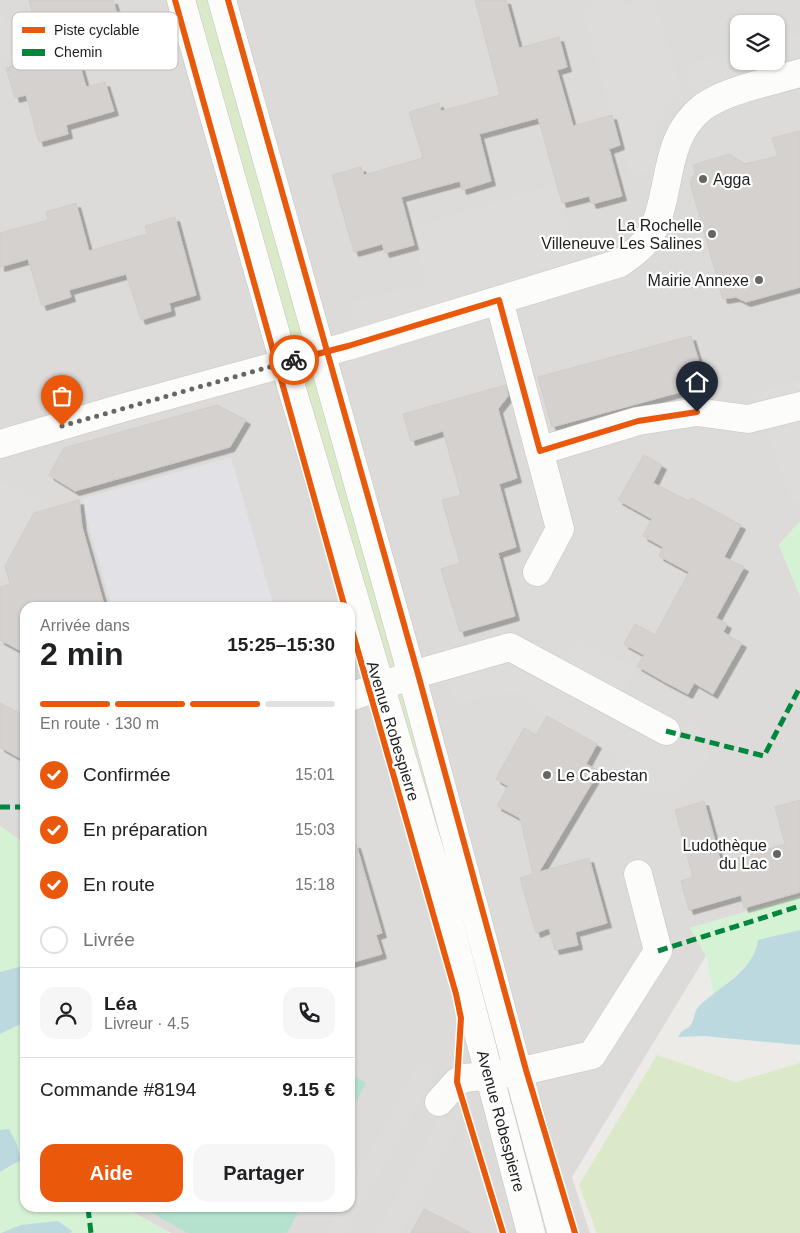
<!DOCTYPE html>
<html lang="fr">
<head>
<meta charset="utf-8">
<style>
  :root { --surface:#fff; --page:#f6f6f6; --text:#202124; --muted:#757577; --line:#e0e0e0; --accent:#ea580c }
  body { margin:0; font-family:Helvetica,sans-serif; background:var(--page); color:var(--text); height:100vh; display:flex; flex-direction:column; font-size:19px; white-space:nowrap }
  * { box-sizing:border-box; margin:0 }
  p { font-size:16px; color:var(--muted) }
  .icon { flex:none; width:28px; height:28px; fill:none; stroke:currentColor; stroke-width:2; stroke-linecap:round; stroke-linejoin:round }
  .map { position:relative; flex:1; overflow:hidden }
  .sheet { position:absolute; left:20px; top:602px; width:335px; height:610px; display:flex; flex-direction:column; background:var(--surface); border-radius:15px; box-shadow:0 1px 4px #0004 }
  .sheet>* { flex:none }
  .tools { position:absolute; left:730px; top:15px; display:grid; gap:10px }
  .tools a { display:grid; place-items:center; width:55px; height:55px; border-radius:10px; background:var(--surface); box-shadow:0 1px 4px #0004; font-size:25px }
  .pin { position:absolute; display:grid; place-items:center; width:42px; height:42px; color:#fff; margin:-51px -21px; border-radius:50% 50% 50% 0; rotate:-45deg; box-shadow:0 0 5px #0007 }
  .pin .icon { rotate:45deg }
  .courier { position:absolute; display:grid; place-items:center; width:50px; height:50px; margin:-25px; border:4px solid #ea580c; border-radius:50%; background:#fff; color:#222; box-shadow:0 1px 6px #0007 }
  .summary em { font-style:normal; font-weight:600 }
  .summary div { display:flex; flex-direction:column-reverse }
  .summary { display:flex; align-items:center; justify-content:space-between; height:85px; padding:0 20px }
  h1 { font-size:32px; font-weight:600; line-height:38px }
  .bar { display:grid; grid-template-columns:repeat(4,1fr); gap:8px 5px; align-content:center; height:60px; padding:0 20px }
  .bar i { height:6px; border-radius:4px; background:var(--line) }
  .bar .active { background:var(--accent) }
  .bar p { grid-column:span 4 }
  .line { display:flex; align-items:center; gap:12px; padding:0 20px; border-top:1px solid var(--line) }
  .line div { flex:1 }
  .round { display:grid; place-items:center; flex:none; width:52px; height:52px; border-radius:15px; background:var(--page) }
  ol { padding:0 20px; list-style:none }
  li { display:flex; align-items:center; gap:15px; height:55px }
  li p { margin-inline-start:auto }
  li .icon { padding:5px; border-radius:50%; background:var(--accent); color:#fff; stroke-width:4 }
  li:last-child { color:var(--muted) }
  li i { width:28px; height:28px; border:2px solid var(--line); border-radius:50% }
  .action { display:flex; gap:10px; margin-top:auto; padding:10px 20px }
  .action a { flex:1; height:58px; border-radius:15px; background:var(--accent); color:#fff; font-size:20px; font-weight:600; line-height:58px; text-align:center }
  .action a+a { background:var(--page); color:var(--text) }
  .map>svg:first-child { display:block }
  .residential { fill:#dcdbd9; fill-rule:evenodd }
  .grass { fill:#dae9c7 }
  .park { fill:#d6f2d5 }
  .pitch { fill:#b4e2ce }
  .parking { fill:#dddcdb }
  .plaza { fill:#e2e2e6 }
  .water { fill:#bcd9df }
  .building { fill:#d4d1ce; stroke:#d0ccc9; filter:url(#shadow) }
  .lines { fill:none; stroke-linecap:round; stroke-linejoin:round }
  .minor-casing { stroke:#c6c5c3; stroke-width:29 }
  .minor { stroke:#fcfcfb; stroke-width:28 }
  .quiet { stroke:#00873e; stroke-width:5; stroke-dasharray:10 5; stroke-linecap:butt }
  .cycleway-casing { stroke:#fff; stroke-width:9 }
  .cycleway { stroke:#e8590c; stroke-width:6 }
  .done { stroke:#676665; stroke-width:5; stroke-dasharray:0 9 }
  .route { stroke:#ea580c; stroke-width:6 }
  .poi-dot { fill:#676665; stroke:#fff; stroke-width:2 }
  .labels { text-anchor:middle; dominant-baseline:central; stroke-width:4.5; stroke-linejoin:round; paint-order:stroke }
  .poi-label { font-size:16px; fill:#1f1f1f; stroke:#fff; text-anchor:end }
  .street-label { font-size:16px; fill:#1f1f1f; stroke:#fff }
  .key { fill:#fff; stroke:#bcbcbc; stroke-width:1 }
  .key-label { font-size:14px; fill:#1f1f1f }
</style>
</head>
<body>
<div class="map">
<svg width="800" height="1233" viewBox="0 0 800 1233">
  <defs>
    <filter id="shadow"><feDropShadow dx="4.5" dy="4.5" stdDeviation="0" flood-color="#0004"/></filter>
  </defs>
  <rect width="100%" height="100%" fill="#edebe7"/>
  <path class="residential" d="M0,0H800V521L779,545L800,596V896L690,928L706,956L572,1177L590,1233H171L125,1208H350V608H25V844L0,826ZM739,24H776V61H739Z"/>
  <path class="grass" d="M181,0H222L564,1233H531Z
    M657,1055L736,1082L800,1063V1233H597L579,1185Z"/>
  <path class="park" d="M800,521V596L779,545Z
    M0,826L25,844V967L0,972Z
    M800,896V930L758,940L752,959L714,995L706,956L690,928Z
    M25,1022V1208H125L171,1233H71V1230L26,1225L0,1233V1172L14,1166L4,1129L0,1130V1034Z"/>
  <path class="pitch" d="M350,1074L366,1083L350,1113Z
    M143,1208H300L287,1233H188Z"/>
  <path class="parking" d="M601,0H618L624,7L638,0H655L681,88L656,121L658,170L631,177L620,145L582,10Z
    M0,2L15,54L0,59Z
    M800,34V73L699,111L682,66L739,51V61H776V40Z
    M556,184L583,276L360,343L350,302L427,284L409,228Z
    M800,379V500L792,502L753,393Z
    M0,481L41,501L0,572Z
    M578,641L635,668L625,689L661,710L671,728L695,722L706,741L709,758L694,776L669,794L642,792L620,773L614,750L597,744L547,716L514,691L455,704L448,679L507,664L549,679L557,672Z
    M421,1059L438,1069L346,1233H324L338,1208H350V1187Z
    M441,1115L460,1125L401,1233H376Z"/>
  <path class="plaza" d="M231,457L274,607H112L81,499Z"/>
  <path class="water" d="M800,930V1045L704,1036L678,1037C682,1030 683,1031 689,1027C695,1022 693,1012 699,1006C720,986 754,971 758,940Z
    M23,966L25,1022L0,1034V972Z
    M9,1129L16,1142L21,1160L0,1172V1130Z
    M58,1221L72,1231L71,1233H1L21,1225Z"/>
  <path class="building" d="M29,0H113L118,17L70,31L86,87L105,82L114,111L66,125L68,134L39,142L26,95L15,98L6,68L44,57Z
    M475,0H506L519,48L559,37L567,67L557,70L573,126L612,115L620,145L609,149L622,196L592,204L589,196L562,203L538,118L479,134L491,181L462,190L460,181L401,197L414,245L385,253L382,244L354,252L332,175L361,167L364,175L423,158L409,112L439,103L441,111L500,95Z
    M800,131V287L746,302L736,297L723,299L690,182L695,172L693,165L729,154L745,164L778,156L772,138Z
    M76,203L89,251L147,234L145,226L175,217L196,295L169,303L171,311L141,320L126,274L69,290L71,297L42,306L28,259L0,267V233L48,220L46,212Z
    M691,336L706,385L552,427L538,377Z
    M506,385L508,396L498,409L517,478L499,484L516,547L498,553L515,616L460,632L441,569L460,563L442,500L461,495L443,431L411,441L403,414Z
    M217,405L246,420L230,447L75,491L49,475L64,448Z
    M644,455L662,465L653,483L689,501L691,498L741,525L724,557L744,567L716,618L727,624L723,632L742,643L713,694L694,683L688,694L665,682L637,666L644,655L624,644L635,624L655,635L689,572L659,556L663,547L643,536L652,519L618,500Z
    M79,500L82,527L105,608H25V653L0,640V587L10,584L5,566L34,513Z
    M0,703L25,716V761L0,747Z
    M547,716L597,744L586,764L599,771L539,872L589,858L607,923L575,932L578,945L555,950L549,928L536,933L520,878L533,874L520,818L497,806L508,786L496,779L524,728L536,735Z
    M800,800V892L744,908L741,895L689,910L681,881L693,877L675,810L704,801L721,863L785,844L775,807Z
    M356,844L382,933L376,935L382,954L350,963V845Z
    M424,1209L471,1233H411Z"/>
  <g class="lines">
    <g class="minor-casing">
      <path id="minor" d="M181,0L281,352L435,869L531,1233
        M222,0L406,654L560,1227L564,1233
        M499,300L560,529L537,572
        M0,444L122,408L348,346L620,263C633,254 647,244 654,228C672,188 663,138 703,107C728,89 771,82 800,73
        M539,451L638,421L697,412L748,419L800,406
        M350,697L412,675L510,647L666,731
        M439,1102L457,1082L465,1078L518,1072L592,1055L658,951L638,874"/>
    </g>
    <use href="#minor" class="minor"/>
    <path class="quiet" d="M666,731L764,756L800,687
      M0,807H25
      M658,951L800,906
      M88,1208L91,1233"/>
    <g class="cycleway-casing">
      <path id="cycleway" d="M175,0L345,608
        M228,0L418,674L526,1070L575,1233
        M350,623L456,994L461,1018L457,1082L503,1233"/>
    </g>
    <use href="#cycleway" class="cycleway"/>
  </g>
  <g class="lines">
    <path class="done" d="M62,426L294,360"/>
    <path class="route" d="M294,360L348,346L499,300L540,451L638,421L697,412"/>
  </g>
  <g class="poi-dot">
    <circle cx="703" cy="179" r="5"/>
    <circle cx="712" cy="234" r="5"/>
    <circle cx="759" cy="280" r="5"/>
    <circle cx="547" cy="775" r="5"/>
    <circle cx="777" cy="854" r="5"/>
  </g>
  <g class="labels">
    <g class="poi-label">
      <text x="713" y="179" text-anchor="start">Agga</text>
      <text x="702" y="225">La Rochelle<tspan x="702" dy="18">Villeneuve Les Salines</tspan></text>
      <text x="749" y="280">Mairie Annexe</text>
      <text x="557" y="775" text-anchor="start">Le Cabestan</text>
      <text x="767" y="845">Ludothèque<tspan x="767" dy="18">du Lac</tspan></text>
    </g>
    <g class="street-label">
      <text transform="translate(393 731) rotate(73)">Avenue Robespierre</text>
      <text transform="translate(501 1121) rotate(75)">Avenue Robespierre</text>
    </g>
  </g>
  <rect x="12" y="12" width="166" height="58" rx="8" class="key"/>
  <rect x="22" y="27" width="23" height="6" fill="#e8590c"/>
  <rect x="22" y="49" width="23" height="7" fill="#00873e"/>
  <g class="key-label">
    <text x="54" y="35">Piste cyclable</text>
    <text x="54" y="57">Chemin</text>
  </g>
</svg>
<div class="tools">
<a><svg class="icon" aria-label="layers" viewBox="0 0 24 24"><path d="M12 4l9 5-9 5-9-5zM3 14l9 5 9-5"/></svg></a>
</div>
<div class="pin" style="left:62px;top:426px;background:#ea580c"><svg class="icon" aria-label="bag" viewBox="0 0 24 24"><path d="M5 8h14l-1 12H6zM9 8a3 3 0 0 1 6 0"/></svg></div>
<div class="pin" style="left:697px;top:412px;background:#1f2937"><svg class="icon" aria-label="home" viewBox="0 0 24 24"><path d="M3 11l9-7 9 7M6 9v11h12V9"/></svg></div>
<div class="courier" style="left:294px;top:360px"><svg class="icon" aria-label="bike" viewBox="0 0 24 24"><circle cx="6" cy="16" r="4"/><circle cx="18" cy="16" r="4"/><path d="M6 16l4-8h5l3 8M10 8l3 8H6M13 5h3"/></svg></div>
<section class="sheet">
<div class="summary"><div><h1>2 min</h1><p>Arrivée dans</p></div><em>15:25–15:30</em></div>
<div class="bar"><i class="active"></i><i class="active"></i><i class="active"></i><i></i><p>En route · 130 m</p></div>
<ol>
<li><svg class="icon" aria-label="check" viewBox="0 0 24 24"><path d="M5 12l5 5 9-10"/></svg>Confirmée<p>15:01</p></li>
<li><svg class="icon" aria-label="check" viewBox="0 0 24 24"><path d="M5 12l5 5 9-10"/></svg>En préparation<p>15:03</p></li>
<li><svg class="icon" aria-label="check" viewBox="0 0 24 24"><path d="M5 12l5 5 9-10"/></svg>En route<p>15:18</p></li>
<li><i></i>Livrée</li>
</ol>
<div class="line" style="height:90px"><a class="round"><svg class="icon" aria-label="person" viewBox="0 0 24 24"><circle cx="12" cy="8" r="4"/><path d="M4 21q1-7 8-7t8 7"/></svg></a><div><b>Léa</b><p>Livreur · 4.5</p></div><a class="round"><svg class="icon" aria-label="phone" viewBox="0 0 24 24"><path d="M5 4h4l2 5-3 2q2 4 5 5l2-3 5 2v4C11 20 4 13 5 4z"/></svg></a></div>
<div class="line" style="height:65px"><div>Commande #8194</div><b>9.15 €</b></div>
<div class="action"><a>Aide</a><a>Partager</a></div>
</section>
</div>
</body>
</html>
